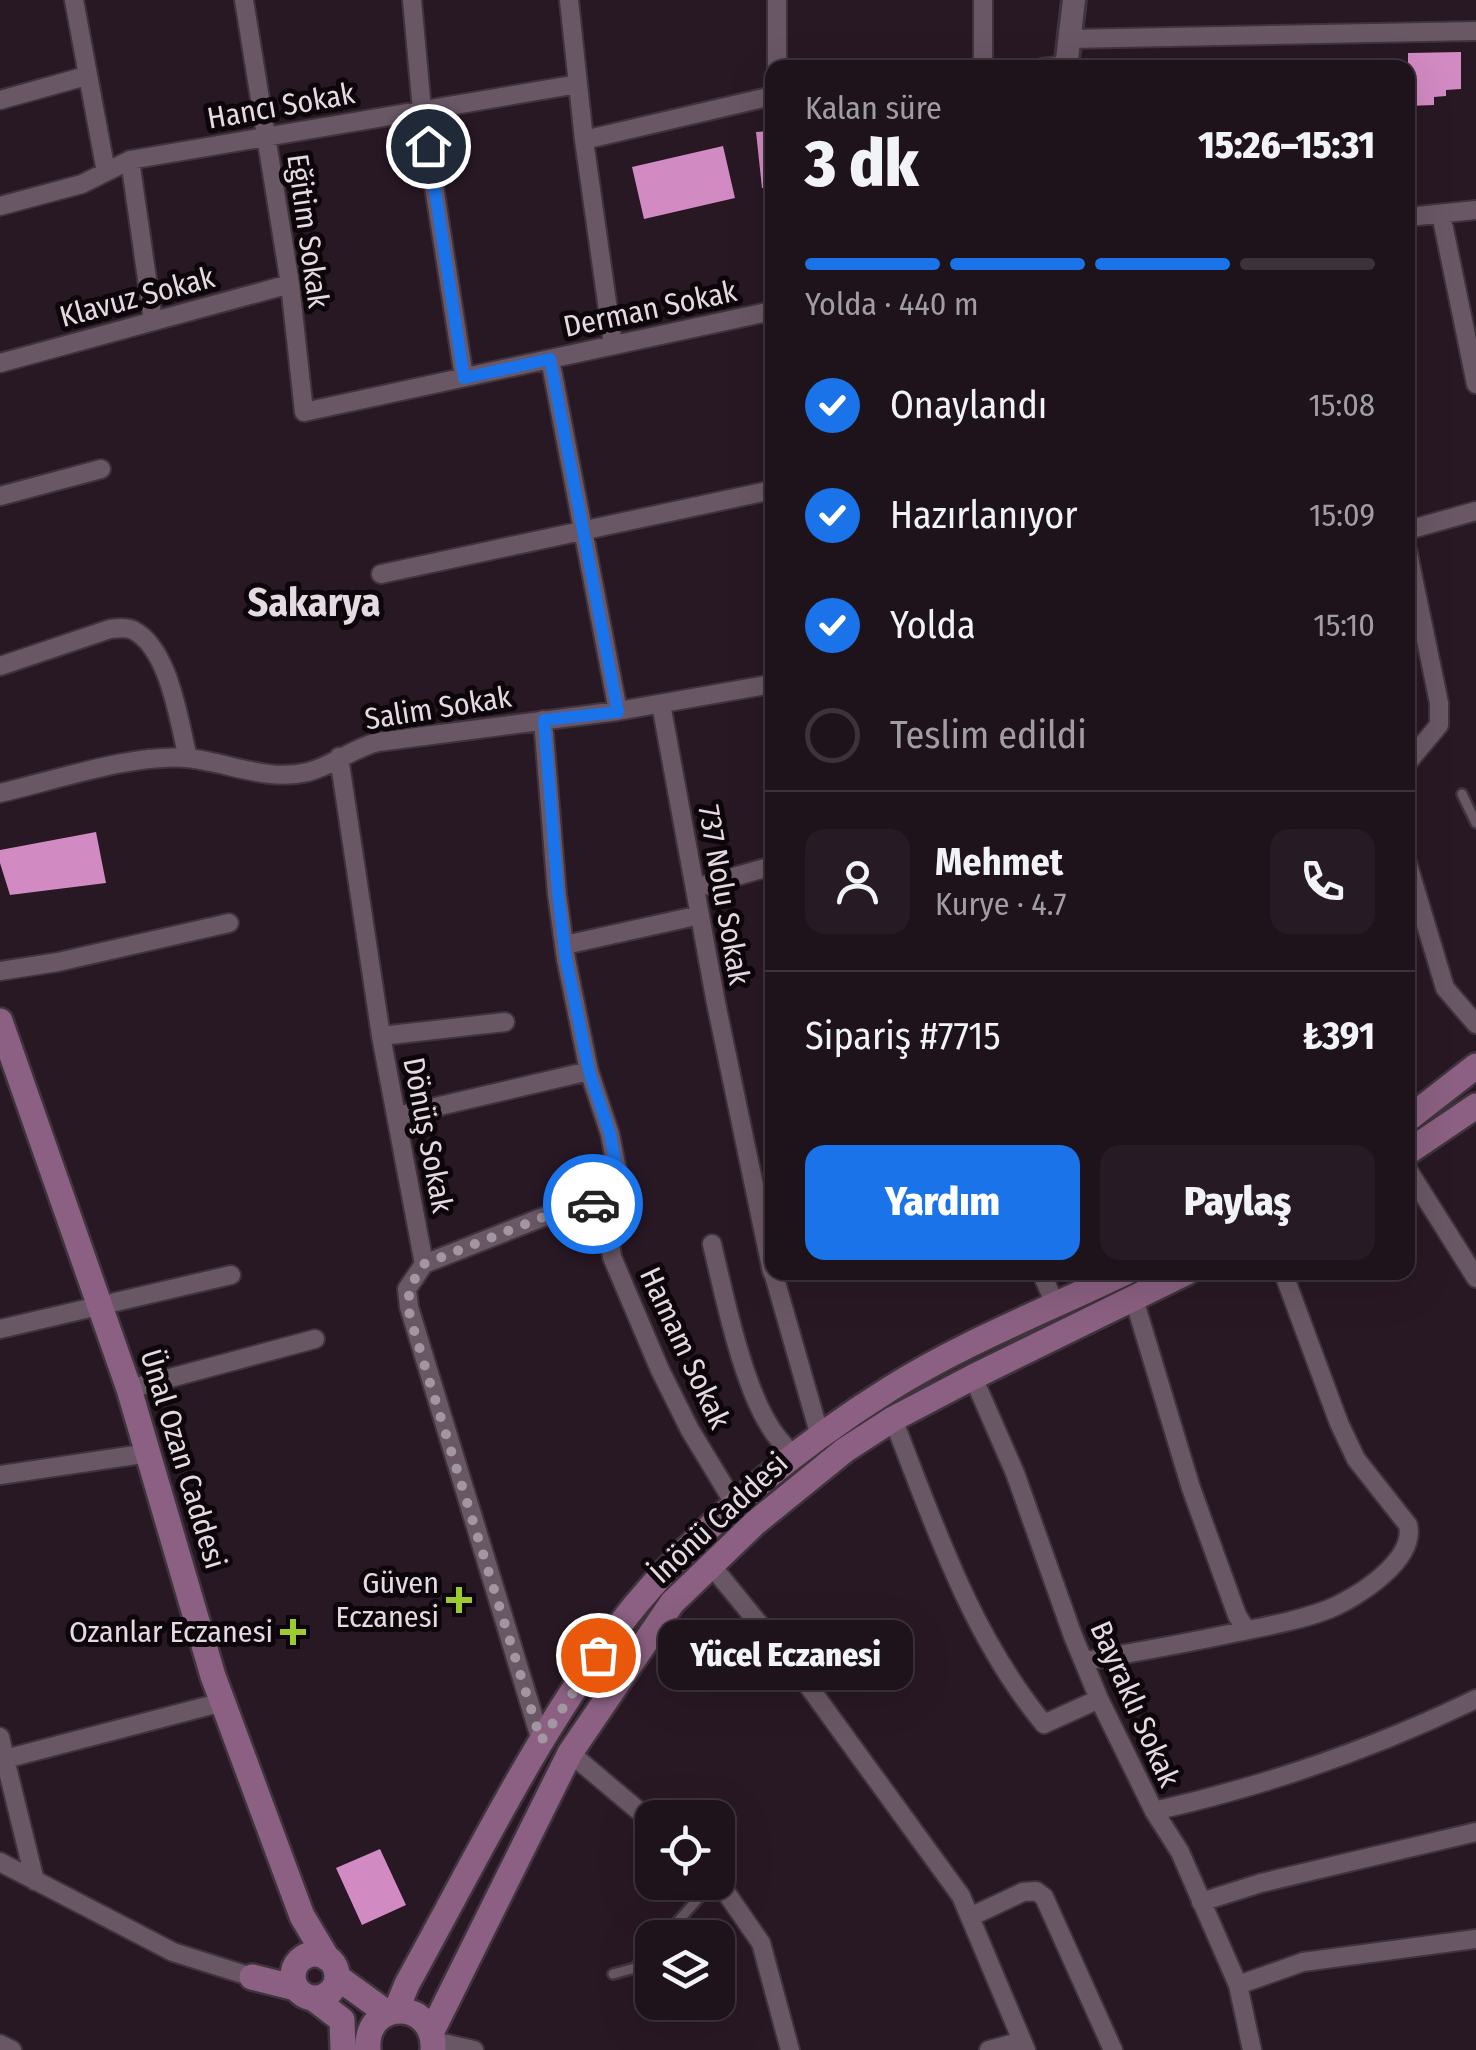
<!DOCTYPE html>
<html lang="tr">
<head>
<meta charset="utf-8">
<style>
  :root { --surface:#1e121b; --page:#261b24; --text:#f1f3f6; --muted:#a19ea3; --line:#3c323a; --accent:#1a73e8 }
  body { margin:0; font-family:"Fira Sans Condensed",sans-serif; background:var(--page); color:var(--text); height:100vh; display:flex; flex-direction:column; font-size:38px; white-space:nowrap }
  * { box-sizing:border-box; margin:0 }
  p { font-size:32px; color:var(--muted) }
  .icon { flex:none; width:55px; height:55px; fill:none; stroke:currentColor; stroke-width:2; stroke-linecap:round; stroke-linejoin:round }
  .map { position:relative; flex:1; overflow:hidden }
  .drawer { position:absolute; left:765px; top:60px; width:650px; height:1220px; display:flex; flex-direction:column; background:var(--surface); border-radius:20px; box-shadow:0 10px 40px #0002,0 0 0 2px var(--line) }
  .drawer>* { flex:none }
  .tools { position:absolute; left:635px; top:1800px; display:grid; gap:20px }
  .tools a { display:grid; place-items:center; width:100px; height:100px; border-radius:20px; background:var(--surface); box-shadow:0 10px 40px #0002,0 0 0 2px var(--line); font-size:50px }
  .pin { position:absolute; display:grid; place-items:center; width:85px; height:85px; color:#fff; margin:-42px; border:5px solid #fff; border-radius:50%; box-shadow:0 2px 10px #0007 }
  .courier { position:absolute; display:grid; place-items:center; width:100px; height:100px; margin:-50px; border:8px solid #1a73e8; border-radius:50%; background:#fff; color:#222; box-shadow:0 2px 12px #0007 }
  .bubble { position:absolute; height:70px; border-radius:20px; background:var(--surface); box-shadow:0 10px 40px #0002,0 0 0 2px var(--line); font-size:32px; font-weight:800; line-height:70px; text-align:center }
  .summary em { font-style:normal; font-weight:800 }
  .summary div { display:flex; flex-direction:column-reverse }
  .summary { display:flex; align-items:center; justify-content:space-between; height:170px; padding:0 40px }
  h1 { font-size:65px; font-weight:800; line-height:75px }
  .bar { display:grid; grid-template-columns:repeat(4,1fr); gap:15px 10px; align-content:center; height:120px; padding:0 40px }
  .bar i { height:12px; border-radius:8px; background:var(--line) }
  .bar .active { background:var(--accent) }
  .bar p { grid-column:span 4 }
  .line { display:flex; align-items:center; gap:25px; padding:0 40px; border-top:2px solid var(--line) }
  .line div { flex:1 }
  .round { display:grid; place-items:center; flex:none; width:105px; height:105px; border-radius:20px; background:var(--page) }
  ol { padding:0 40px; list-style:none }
  li { display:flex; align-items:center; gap:30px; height:110px }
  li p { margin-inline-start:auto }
  li .icon { padding:10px; border-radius:50%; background:var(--accent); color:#fff; stroke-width:4 }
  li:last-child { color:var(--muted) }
  li i { width:55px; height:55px; border:5px solid var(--line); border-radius:50% }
  .action { display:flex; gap:20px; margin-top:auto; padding:20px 40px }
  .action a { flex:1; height:115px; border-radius:20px; background:var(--accent); color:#fff; font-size:40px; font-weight:800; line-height:115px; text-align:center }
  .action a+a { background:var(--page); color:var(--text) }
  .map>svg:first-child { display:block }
  .building { fill:#d28ac2 }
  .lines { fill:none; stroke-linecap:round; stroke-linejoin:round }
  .service-casing { stroke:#3f333c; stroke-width:14 }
  .minor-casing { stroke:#3f333c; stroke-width:22 }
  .tertiary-casing { stroke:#3f333c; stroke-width:28 }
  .secondary-casing { stroke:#3f333c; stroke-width:30 }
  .service { stroke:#6a5765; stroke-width:9 }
  .minor { stroke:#6a5765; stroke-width:18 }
  .tertiary { stroke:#6a5765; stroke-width:22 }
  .secondary { stroke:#8b6082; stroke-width:25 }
  .done { stroke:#a396a0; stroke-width:10; stroke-dasharray:0 18 }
  .route { stroke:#1a73e8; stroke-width:12 }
  .poi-dot { fill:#9eca2f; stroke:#0c060b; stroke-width:4 }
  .labels { text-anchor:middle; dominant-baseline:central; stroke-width:10; stroke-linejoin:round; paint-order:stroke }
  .street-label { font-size:30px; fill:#e5dae2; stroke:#0c060b }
  .poi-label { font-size:30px; fill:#e5dae2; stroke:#0c060b; text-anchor:end }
  .district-label { font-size:40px; font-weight:bold; fill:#e5dae2; stroke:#0c060b }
</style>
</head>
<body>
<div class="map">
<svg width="1476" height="2050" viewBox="0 0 1476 2050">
  <rect width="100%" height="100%" fill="#281824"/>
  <path class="building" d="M1461,52V89L1446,90V96L1434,97V105L1408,106V53Z
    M772,131V187L762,188L756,132Z
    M723,146L735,198L644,219L632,167Z
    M96,832L106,883L10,895L0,863V850Z
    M380,1849L406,1905L362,1925L336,1868Z"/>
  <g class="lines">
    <g class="service-casing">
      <path id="service" d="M1462,794L1476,823
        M663,1938L713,1882
        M613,1974L635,1968L652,1949"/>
    </g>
    <g class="minor-casing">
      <path id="minor" d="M74,0L106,172
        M244,0L290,284L304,412L772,311
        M412,0L422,110L464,377
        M569,0L584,140L613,345
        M777,0V68
        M1068,39L1476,31
        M983,68V0
        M1042,68L1066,65
        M0,100L86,76
        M584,140L772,96
        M130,160L153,321
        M0,206L82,184L130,160L578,84
        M1441,214L1476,384
        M1408,217L1476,210
        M550,359L618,711
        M0,363L290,284
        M0,496L101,469
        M1408,530L1476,511
        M1408,553L1439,703V725L1408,762
        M381,574L772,490
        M0,666L110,629C118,628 126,627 133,630C170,649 179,723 188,758
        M661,704L716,1003L772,1272
        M543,720L557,894L566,959L589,1071L610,1134L620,1186L605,1205
        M339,757L381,1036L424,1264L407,1289L409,1307L541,1741
        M0,793C53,781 134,753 187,758C228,762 266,782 308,772C332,766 353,748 378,742L618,711L772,684
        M1408,865L1445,988L1476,1024
        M695,888L772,866
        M565,945L700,915
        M0,971L58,962L229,923
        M381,1036L505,1022
        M397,1116L589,1071
        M1408,1170L1476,1278
        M605,1205L612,1257L660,1370L690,1430L736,1506
        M712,1244C724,1295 742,1382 769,1425C775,1436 785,1446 793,1456
        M424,1264L579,1203L605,1205
        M773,1272L820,1436
        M1041,1272L1056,1306
        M1134,1299L1191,1488L1237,1615L1246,1630
        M0,1329L231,1275
        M973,1377L1015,1473L1073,1636L1099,1699L1154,1811L1180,1852L1238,1985L1252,2050
        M129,1389L315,1339
        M893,1419C934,1524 971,1636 1044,1724L1099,1699
        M0,1475L149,1453
        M711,1565L796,1669L961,1896L1026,2050
        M1085,1661C1137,1652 1187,1643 1238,1632C1268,1626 1301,1620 1329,1609C1358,1597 1416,1560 1408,1525L1356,1459L1339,1423L1283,1272
        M0,1737L5,1759L223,1702
        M570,1753L652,1822
        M5,1759L35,1881
        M1154,1811C1265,1786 1373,1749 1476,1699
        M0,1862L173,1952L252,1977
        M718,1881L761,1943L790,2050
        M1201,1902L1261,1883L1476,1832
        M970,1917L1023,1892L1036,1891L1044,1897L1113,2050
        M1238,1985L1303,1962L1476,1939
        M434,2041L474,2050
        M0,2044L12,2050
        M989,2050L1022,2041"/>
    </g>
    <g class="tertiary-casing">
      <path id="tertiary" d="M1066,68L1074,0"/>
    </g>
    <g class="secondary-casing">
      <path id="secondary" d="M0,1021L129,1389L213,1676L302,1916L327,1958
        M1408,1119L1476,1066
        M1408,1152L1476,1106
        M293 1976a22 22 0 1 1 44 0a22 22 0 1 1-44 0Z
        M252,1977L296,1988
        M337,1977L387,2013
        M313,1998L342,2020L343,2050
        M396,2011L407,1984C473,1865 533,1740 615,1631C684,1539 791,1451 888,1390C962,1343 1047,1310 1126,1272
        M432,2031L570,1753L672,1603L755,1523L845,1450L893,1419L973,1377L1187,1272
        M368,2050C364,1998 436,1998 433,2050"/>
    </g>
    <use href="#service" class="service"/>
    <use href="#minor" class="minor"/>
    <use href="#tertiary" class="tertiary"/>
    <use href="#secondary" class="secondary"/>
  </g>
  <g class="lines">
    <path class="done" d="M593,1204L579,1203L424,1264C397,1302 411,1314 422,1357L541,1741L598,1655"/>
    <path class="route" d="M428,146L464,378L550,359L618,712L544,720L558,894L566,959L589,1071L610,1134L620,1186L605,1205L593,1204"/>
  </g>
  <g class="poi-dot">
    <path d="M454 1585h10v10h10v10h-10v10h-10v-10h-10v-10h10z"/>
    <path d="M288 1617h10v10h10v10h-10v10h-10v-10h-10v-10h10z"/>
  </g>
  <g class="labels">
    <g class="street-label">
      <text transform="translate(281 106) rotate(-10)">Hancı Sokak</text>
      <text transform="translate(308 231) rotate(82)">Eğitim Sokak</text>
      <text transform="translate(137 297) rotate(-15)">Klavuz Sokak</text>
      <text transform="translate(650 309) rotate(-12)">Derman Sokak</text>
      <text transform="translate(438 708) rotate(-9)">Salim Sokak</text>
      <text transform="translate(724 895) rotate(80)">737 Nolu Sokak</text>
      <text transform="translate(428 1135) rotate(79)">Dönüş Sokak</text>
      <text transform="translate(685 1348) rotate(65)">Hamam Sokak</text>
      <text transform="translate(183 1459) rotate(73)">Ünal Ozan Caddesi</text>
      <text transform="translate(719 1518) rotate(-43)">İnönü Caddesi</text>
      <text transform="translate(1135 1704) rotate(66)">Bayraklı Sokak</text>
    </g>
    <g class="poi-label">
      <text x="439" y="1583">Güven<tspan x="439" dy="34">Eczanesi</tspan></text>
      <text x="273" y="1632">Ozanlar Eczanesi</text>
    </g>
    <g class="district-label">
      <text x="314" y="603">Sakarya</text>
    </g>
  </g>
</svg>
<div class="tools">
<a><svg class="icon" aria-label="locate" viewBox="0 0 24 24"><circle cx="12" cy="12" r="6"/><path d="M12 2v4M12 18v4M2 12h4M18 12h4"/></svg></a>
<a><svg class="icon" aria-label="layers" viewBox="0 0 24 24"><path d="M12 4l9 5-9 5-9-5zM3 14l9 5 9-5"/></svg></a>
</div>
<div class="pin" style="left:598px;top:1655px;background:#ea580c"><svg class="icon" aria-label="bag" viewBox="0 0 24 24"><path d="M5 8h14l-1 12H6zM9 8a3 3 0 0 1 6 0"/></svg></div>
<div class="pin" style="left:428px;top:146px;background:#1f2937"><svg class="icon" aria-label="home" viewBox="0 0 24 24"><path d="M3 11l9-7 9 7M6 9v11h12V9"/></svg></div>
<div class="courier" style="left:593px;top:1204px"><svg class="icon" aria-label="car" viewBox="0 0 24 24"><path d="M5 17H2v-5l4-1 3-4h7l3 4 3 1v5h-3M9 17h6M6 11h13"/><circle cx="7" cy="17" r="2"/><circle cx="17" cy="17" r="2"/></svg></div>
<div class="bubble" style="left:658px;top:1620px;width:255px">Yücel Eczanesi</div>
<section class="drawer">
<div class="summary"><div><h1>3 dk</h1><p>Kalan süre</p></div><em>15:26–15:31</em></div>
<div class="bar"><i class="active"></i><i class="active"></i><i class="active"></i><i></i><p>Yolda · 440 m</p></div>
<ol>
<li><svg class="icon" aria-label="check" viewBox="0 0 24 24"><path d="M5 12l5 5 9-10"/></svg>Onaylandı<p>15:08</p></li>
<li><svg class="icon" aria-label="check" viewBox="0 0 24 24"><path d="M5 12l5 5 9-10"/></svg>Hazırlanıyor<p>15:09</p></li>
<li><svg class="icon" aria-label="check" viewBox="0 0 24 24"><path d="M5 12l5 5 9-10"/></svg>Yolda<p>15:10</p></li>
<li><i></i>Teslim edildi</li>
</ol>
<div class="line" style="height:180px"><a class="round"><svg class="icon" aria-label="person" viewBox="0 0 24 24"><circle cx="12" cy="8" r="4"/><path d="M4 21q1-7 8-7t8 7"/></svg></a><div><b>Mehmet</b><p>Kurye · 4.7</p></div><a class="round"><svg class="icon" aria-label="phone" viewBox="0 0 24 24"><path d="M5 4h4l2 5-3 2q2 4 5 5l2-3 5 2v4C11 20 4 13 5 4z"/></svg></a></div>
<div class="line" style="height:130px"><div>Sipariş #7715</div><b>₺391</b></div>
<div class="action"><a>Yardım</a><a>Paylaş</a></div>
</section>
</div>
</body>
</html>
